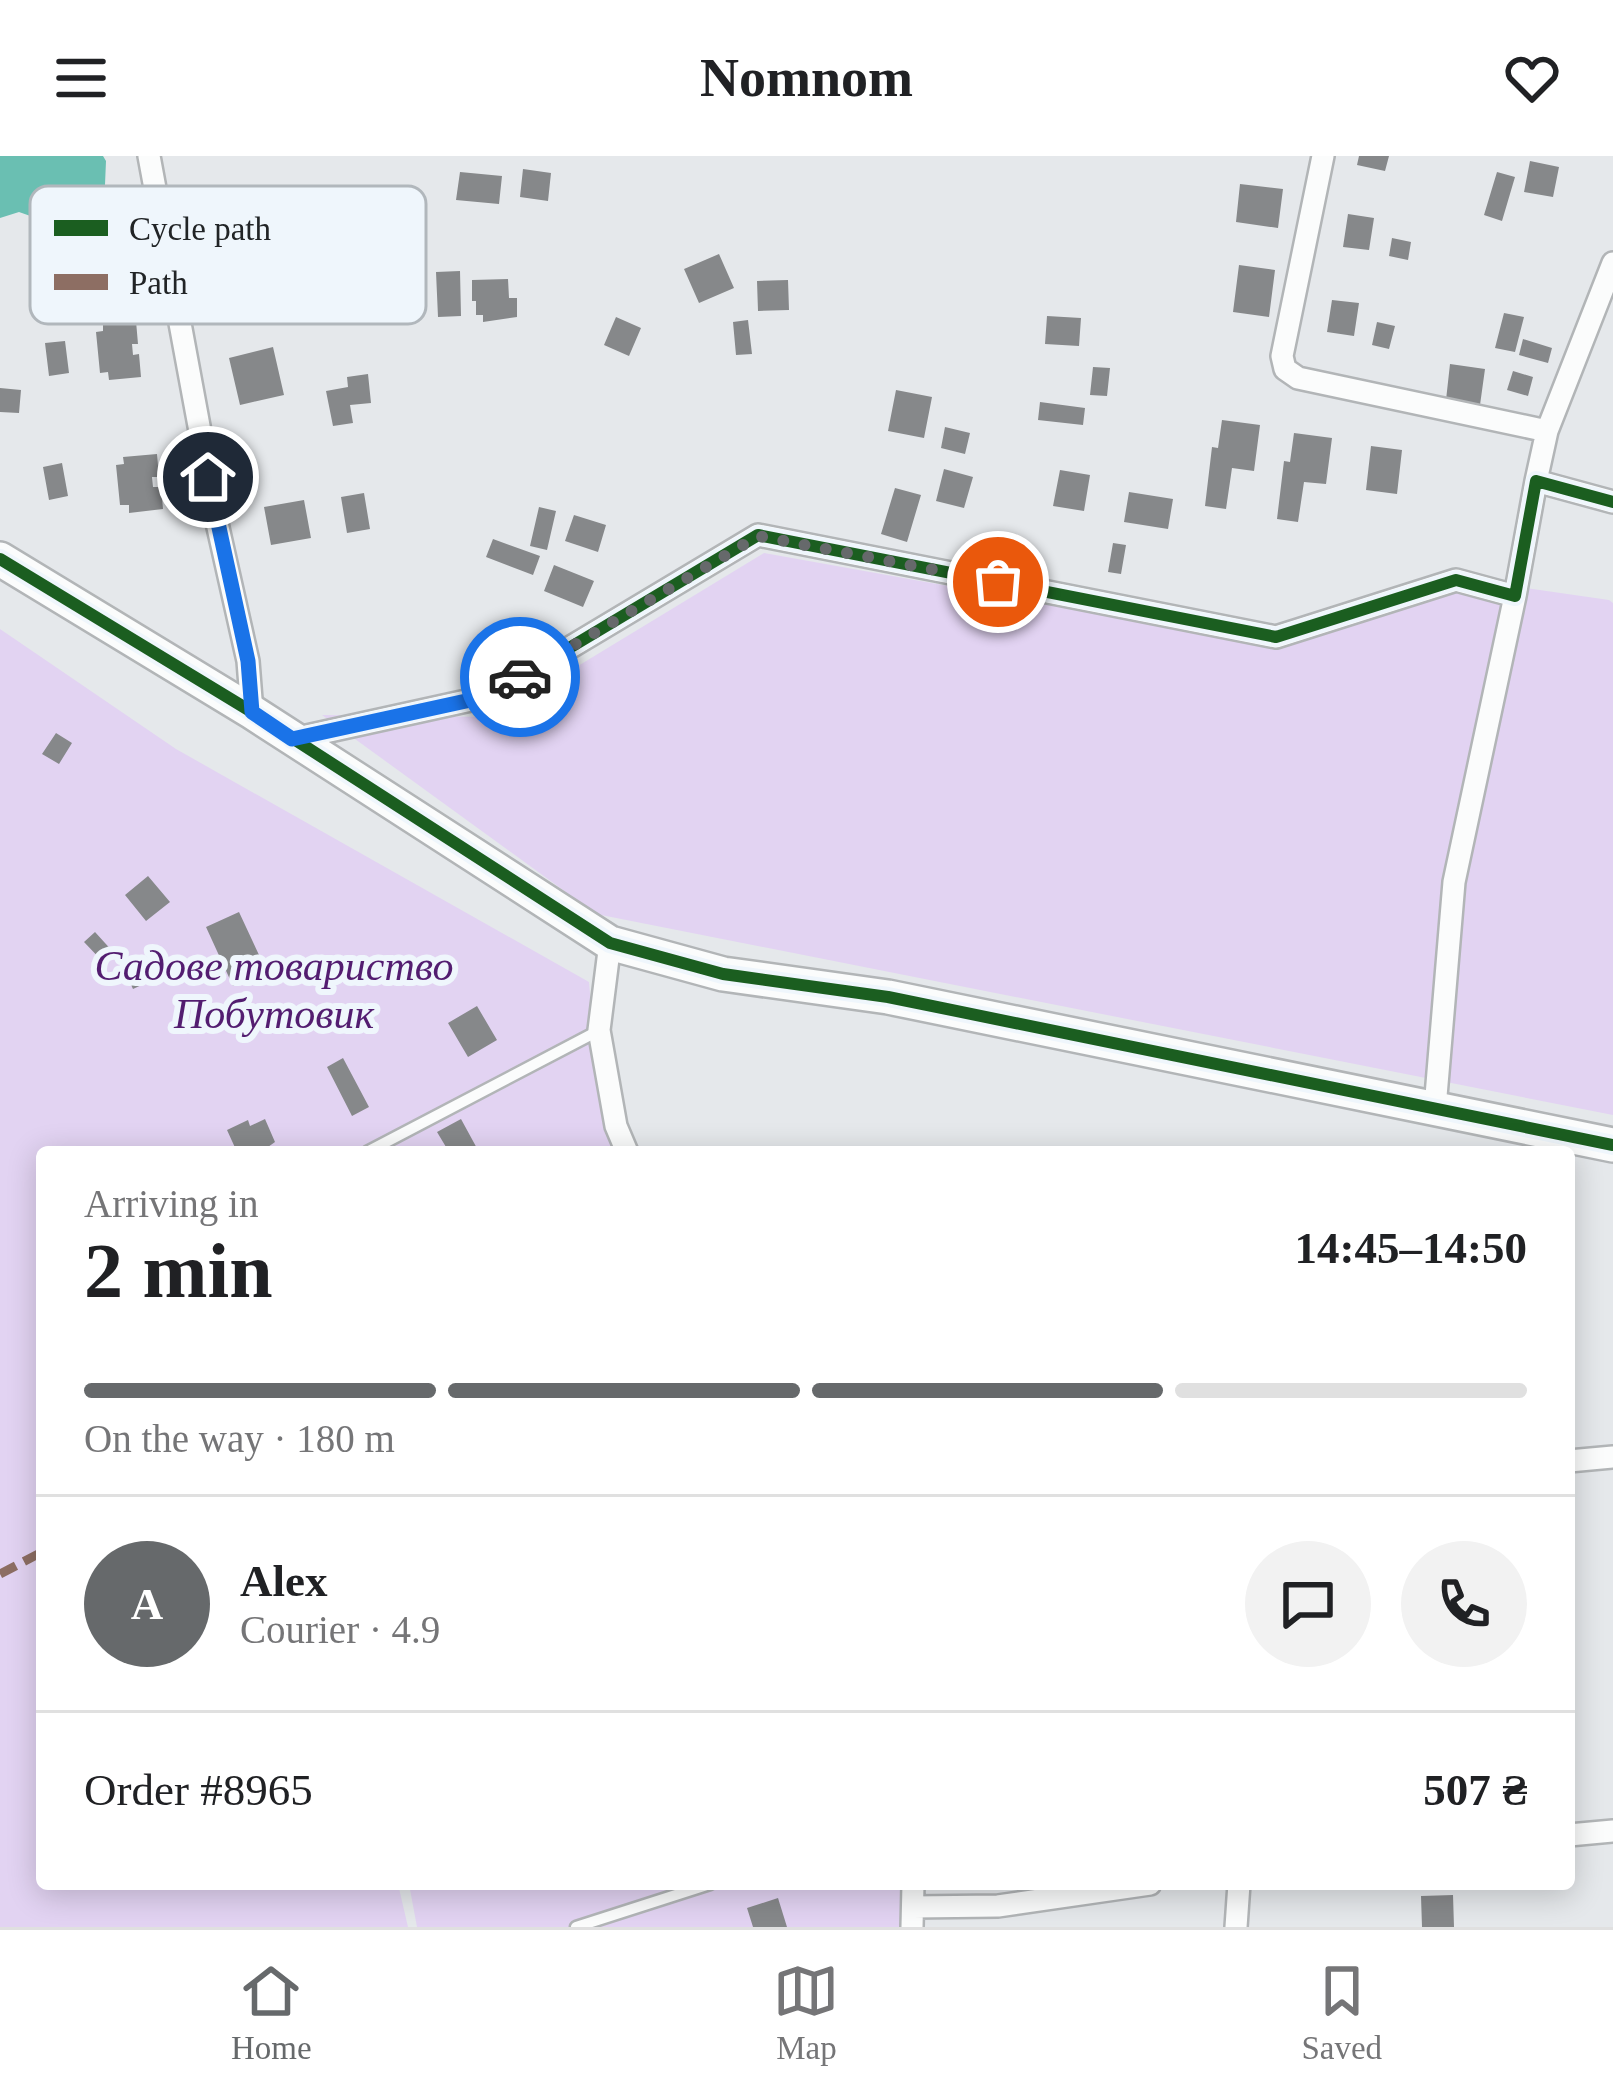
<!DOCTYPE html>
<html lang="en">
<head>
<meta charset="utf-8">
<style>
  :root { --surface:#fff; --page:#f2f2f2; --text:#202124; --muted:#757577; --line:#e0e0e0; --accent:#66696b }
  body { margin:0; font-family:"Times New Roman",serif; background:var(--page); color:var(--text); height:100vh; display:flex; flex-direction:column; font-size:45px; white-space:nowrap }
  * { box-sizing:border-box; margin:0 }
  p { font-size:39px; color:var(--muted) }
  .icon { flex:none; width:66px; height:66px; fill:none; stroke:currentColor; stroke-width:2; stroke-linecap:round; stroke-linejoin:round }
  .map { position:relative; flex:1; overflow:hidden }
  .details { position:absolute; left:36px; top:990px; width:1539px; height:744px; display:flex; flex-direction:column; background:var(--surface); border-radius:12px; box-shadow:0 6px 30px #0003 }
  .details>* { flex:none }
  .pin { position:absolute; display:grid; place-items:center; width:102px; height:102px; color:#fff; margin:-51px; border:6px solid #fff; border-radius:50%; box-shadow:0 3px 12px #0007 }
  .courier { position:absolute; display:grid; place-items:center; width:120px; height:120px; margin:-60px; border:9px solid #1a73e8; border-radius:50%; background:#fff; color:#222; box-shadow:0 3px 15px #0007 }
  .head em { font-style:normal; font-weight:800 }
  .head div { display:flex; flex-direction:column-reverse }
  .head { display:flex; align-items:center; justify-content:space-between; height:204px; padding:0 48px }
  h1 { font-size:78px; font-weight:800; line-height:90px }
  .bar { display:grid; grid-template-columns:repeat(4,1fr); gap:18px 12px; align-content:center; height:144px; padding:0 48px }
  .bar i { height:15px; border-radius:9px; background:var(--line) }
  .bar .on { background:var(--accent) }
  .bar p { grid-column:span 4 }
  .line { display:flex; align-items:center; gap:30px; padding:0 48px; border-top:3px solid var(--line) }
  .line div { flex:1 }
  .round { display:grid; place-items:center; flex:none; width:126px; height:126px; border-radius:63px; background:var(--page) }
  header { display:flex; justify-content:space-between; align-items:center; height:156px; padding:0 48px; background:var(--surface); font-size:54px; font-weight:800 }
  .dock { display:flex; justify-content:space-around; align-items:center; height:168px; border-top:3px solid var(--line); background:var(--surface); font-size:33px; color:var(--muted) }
  .dock a { display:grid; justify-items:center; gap:6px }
  .dock .on { color:var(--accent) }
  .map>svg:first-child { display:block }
  .green { fill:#e2d3f2 }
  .water { fill:#6abfb2 }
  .building { fill:#86888a }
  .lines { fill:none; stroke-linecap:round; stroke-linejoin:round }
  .service-casing { stroke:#b2b5b7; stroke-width:15 }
  .minor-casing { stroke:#b2b5b7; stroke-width:26 }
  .secondary-casing { stroke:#b2b5b7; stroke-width:38 }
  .service { stroke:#fbfcfc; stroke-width:10 }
  .minor { stroke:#fbfcfc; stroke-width:21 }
  .secondary { stroke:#fbfcfc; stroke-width:33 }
  .quiet { stroke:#8d6e63; stroke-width:9; stroke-dasharray:18 9; stroke-linecap:butt }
  .cycleway-casing { stroke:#eff6fc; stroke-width:20 }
  .cycleway { stroke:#1b5e20; stroke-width:12 }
  .done { stroke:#66696b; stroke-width:12; stroke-dasharray:0 21.6 }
  .route { stroke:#1a73e8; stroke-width:15 }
  .labels { text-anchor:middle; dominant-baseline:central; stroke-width:12; stroke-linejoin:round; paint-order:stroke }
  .park-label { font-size:42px; font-style:italic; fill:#531d70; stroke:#eff6fc }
  .key { fill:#eff6fc; stroke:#b1b7bc; stroke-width:3 }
  .key-label { font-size:33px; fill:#212426 }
</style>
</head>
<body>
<header><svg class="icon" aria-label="menu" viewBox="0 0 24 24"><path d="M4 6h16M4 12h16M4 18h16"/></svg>Nomnom<svg class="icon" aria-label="heart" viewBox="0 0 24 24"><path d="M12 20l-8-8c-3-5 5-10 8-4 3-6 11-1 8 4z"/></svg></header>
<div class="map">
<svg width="1613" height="1771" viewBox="0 0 1613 1771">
  <rect width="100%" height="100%" fill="#e5e8eb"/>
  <path class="green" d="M764,397L1283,490L1478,425L1609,444L1613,447V959L596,758L322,559L494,561Z
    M0,473L176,593L589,826L600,951L621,996H42V1728H398L408,1771H0Z
    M409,1728H905L906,1771H417Z"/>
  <path class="water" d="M0,0H103L106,5L104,52L39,63L19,56L0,62Z"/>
  <path class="building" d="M1359,0H1389L1385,15L1357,9Z
    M1530,5L1559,11L1553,41L1524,36Z
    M523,13L551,17L548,45L520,41Z
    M460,16L502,20L499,48L456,44Z
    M1497,16L1515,21L1502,65L1484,59Z
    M1240,28L1283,33L1278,72L1236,66Z
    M1348,58L1374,62L1369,94L1343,91Z
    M1392,82L1411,86L1408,104L1389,100Z
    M719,98L734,132L699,147L684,113Z
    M1239,109L1275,114L1269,161L1233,156Z
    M460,115L461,160L438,161L436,116Z
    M508,123L509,142H517V161L483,166V159H476V145H472V124Z
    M788,124L789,154L758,155L757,125Z
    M1332,144L1359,147L1354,180L1327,176Z
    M1504,157L1524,161L1515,196L1495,192Z
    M1047,160L1081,162L1079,190L1045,188Z
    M616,161L641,172L629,200L604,189Z
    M748,164L752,198L736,199L733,166Z
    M136,165L138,188H132L133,199L139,198L141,221L109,224L108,216L100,217L96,176L103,175V168Z
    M1377,166L1395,170L1389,193L1372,189Z
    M1523,183L1552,192L1548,207L1519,199Z
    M65,185L69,217L49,220L45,187Z
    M273,191L284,239L240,249L229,202Z
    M1450,208L1485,213L1480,249L1446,244Z
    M1093,211L1110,212L1107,240L1090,239Z
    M1513,215L1533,221L1528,240L1507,234Z
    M368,218L371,247L350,249L353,267L333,270L326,235L348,231L347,221Z
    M0,232L21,234L19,257L0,256Z
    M896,234L932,241L924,282L888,275Z
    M1040,246L1085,252L1083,269L1038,264Z
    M1222,264L1260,269L1254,315L1232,312L1226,353L1205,350L1212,291L1218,292Z
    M945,271L970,277L965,298L941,292Z
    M1294,277L1332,282L1326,328L1304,326L1298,366L1277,363L1284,305L1290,306Z
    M1371,290L1402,294L1397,338L1366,334Z
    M157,298L159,321H152L153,331H161L163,353L129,357V349H120L116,309L124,308L123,301Z
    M62,307L68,340L49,344L43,311Z
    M944,313L973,321L964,352L936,345Z
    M1060,314L1090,319L1084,355L1053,350Z
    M895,332L921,339L907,386L881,378Z
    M1129,336L1173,343L1168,373L1124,366Z
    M364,337L370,373L347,377L341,341Z
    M304,344L311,382L271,389L264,351Z
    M539,351L556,355L547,394L530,390Z
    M574,359L606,369L598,396L565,385Z
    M493,383L540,400L533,419L486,401Z
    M1113,387L1126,389L1121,418L1108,416Z
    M554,409L594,425L583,451L544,435Z
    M56,577L72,587L59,608L42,598Z
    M148,720L170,746L146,765L125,739Z
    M239,756L266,814L233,830L206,771Z
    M95,776L115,798L105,808L84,786Z
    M139,801L150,825L133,833L122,809Z
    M477,850L497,884L468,901L448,867Z
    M343,902L369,951L352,960L327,911Z
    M265,963L275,986L261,996H237L227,974L248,964L250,970Z
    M461,963L479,996H449L437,976Z
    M1453,1739L1454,1771H1422L1421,1740Z
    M778,1742L787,1771H753L747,1752Z"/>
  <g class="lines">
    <g class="service-casing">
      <path id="service" d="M367,996L598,875
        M576,1771L710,1728"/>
    </g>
    <g class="minor-casing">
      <path id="minor" d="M149,0L217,367L248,505L252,556
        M1323,0L1282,200L1285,213L1298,222L1547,275
        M1536,325L1547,275L1613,107
        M293,583L489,540L758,379L1276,481L1456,424L1515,440L1536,325L1613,346
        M610,787L599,874L616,970L627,996
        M1435,952L1454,726L1515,440
        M1569,1305L1613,1301
        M1569,1679L1613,1675
        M913,1751L998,1750L1150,1728
        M912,1771L913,1728
        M1236,1771L1239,1728"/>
    </g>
    <g class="secondary-casing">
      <path id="secondary" d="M0,403L252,556L610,787L723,818L888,841L1613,989"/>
    </g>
    <use href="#service" class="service"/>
    <use href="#minor" class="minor"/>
    <use href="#secondary" class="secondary"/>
    <path class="quiet" d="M0,1418L42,1396"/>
    <g class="cycleway-casing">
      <path id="cycleway" d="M0,403L252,556L610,787L723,818L888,841L1613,989
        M292,583L489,540L758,379L1276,481L1456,424L1515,440L1536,325L1613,346"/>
    </g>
    <use href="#cycleway" class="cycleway"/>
  </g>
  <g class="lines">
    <path class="done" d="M520,521L758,380L998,426"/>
    <path class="route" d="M208,321L248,505L252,556L292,583L489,540L520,521"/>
  </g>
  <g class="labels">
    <g class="park-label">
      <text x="274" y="810">Садове товариство<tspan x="274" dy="48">Побутовик</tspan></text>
    </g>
  </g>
  <rect x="30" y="30" width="396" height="138" rx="18" class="key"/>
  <rect x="54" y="64" width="54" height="16" fill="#1b5e20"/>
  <rect x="54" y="118" width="54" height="16" fill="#8d6e63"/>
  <g class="key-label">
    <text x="129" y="84">Cycle path</text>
    <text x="129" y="138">Path</text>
  </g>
</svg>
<div class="pin" style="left:998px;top:426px;background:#ea580c"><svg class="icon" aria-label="bag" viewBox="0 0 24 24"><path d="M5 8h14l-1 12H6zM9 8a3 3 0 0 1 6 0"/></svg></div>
<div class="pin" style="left:208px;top:321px;background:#1f2937"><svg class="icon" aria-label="home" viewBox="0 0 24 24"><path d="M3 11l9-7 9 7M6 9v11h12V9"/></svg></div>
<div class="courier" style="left:520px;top:521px"><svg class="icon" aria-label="car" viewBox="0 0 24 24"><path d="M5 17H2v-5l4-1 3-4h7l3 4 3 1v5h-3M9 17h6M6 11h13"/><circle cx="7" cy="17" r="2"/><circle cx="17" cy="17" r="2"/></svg></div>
<section class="details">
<div class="head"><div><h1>2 min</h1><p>Arriving in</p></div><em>14:45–14:50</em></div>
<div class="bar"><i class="on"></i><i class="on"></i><i class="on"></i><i></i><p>On the way · 180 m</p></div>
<div class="line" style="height:216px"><b class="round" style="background:var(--accent);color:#fff">A</b><div><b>Alex</b><p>Courier · 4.9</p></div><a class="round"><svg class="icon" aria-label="chat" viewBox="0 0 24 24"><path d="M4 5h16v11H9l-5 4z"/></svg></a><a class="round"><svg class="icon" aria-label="phone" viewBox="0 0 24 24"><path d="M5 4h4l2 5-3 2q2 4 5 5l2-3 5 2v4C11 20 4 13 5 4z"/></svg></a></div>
<div class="line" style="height:156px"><div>Order #8965</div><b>507 ₴</b></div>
</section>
</div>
<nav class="dock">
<a class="on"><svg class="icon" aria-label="home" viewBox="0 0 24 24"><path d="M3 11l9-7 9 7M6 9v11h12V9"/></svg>Home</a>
<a><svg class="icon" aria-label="map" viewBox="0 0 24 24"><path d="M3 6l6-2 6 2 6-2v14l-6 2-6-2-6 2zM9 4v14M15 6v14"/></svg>Map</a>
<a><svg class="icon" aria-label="saved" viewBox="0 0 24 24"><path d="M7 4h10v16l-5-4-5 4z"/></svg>Saved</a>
</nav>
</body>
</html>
